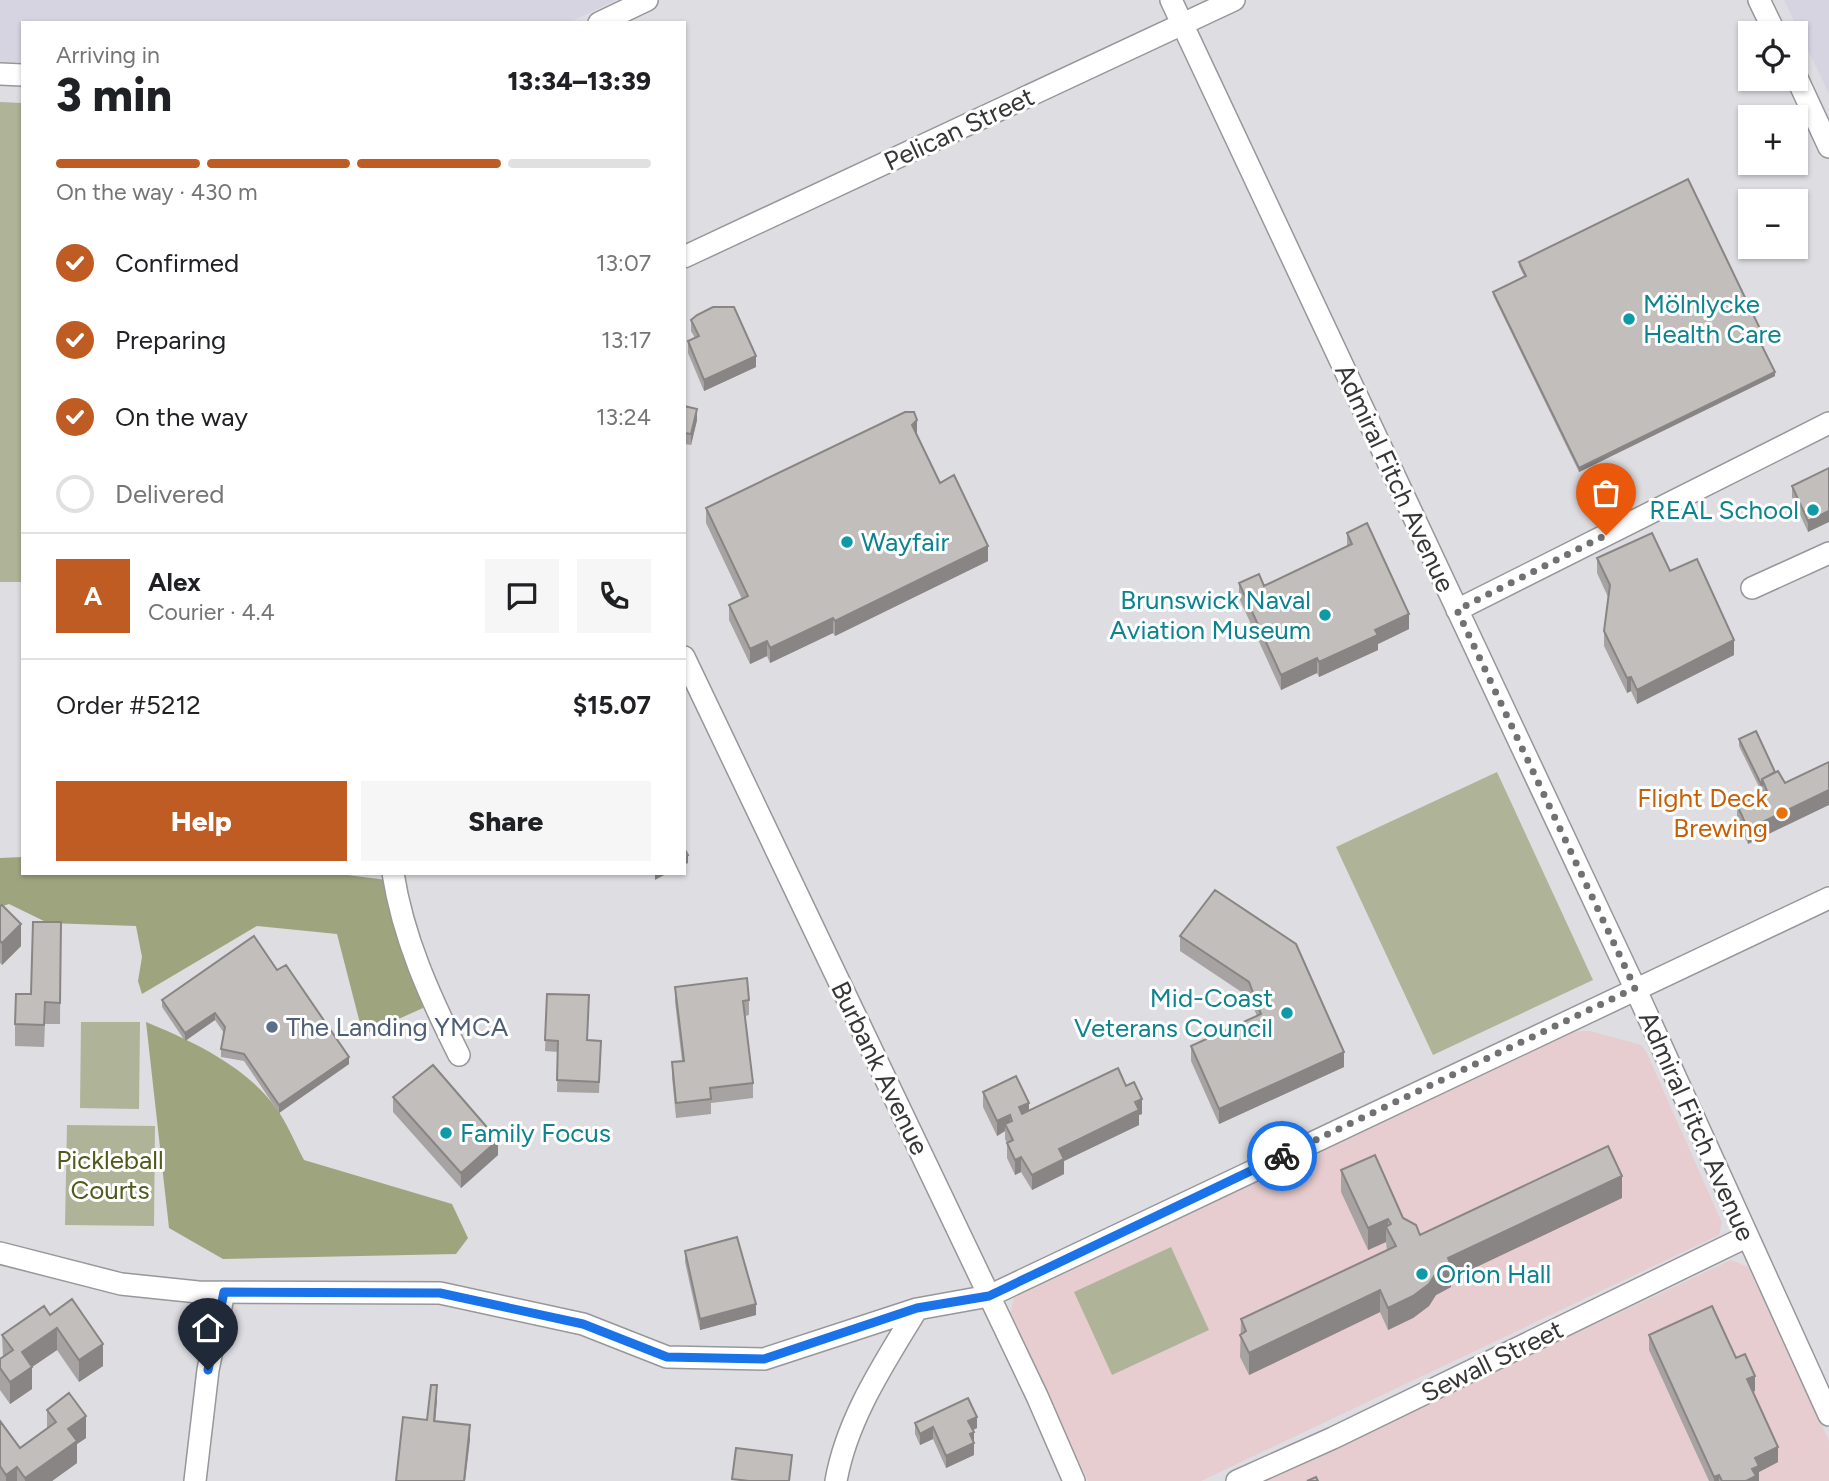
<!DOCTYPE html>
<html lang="en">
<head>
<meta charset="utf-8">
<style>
  :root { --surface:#fff; --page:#f6f6f6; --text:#202124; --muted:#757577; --line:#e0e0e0; --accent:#bf5c23 }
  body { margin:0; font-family:Figtree,sans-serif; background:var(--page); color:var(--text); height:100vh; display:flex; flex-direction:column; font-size:26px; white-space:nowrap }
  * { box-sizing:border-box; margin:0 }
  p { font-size:23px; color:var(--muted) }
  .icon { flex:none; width:38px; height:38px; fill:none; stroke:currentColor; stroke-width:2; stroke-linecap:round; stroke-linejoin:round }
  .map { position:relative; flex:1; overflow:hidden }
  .side { position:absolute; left:21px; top:21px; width:665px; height:854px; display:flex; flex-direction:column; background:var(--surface); border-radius:0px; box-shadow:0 2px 5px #0004 }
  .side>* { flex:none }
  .fabs { position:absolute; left:1738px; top:21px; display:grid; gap:14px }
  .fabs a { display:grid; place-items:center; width:70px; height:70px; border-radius:0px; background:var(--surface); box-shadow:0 2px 5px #0004; font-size:35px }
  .pin { position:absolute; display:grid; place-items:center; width:60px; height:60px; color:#fff; margin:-72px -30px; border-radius:50% 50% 50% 0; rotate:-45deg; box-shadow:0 0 7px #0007 }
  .pin .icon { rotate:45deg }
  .courier { position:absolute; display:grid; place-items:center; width:70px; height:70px; margin:-35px; border:5px solid #1a73e8; border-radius:50%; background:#fff; color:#222; box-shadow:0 2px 9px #0007 }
  .summary em { font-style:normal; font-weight:800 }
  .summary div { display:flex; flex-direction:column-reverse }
  .summary { display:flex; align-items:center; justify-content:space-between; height:119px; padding:0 35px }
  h1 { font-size:46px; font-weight:800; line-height:52px }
  .bar { display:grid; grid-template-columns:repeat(4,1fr); gap:10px 7px; align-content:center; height:84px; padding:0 35px }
  .bar i { height:9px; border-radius:5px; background:var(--line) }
  .bar .selected { background:var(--accent) }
  .bar p { grid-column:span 4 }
  .line { display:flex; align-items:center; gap:18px; padding:0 35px; border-top:2px solid var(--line) }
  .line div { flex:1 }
  .round { display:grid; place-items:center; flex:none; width:74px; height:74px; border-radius:0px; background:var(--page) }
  ol { padding:0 35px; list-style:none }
  li { display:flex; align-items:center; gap:21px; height:77px }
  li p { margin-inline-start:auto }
  li .icon { padding:7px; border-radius:50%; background:var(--accent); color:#fff; stroke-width:4 }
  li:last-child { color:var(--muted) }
  li i { width:38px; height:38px; border:4px solid var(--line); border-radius:50% }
  .primary-button { display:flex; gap:14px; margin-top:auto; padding:14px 35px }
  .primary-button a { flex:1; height:80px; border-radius:0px; background:var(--accent); color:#fff; font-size:28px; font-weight:800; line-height:80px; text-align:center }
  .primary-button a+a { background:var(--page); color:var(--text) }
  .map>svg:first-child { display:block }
  .built { fill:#d5d4e0 }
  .education { fill:#e7cdcf }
  .green { fill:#afb498 }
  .forest { fill:#9ea57e }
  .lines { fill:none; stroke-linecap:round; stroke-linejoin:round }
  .minor-casing { stroke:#97979b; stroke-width:24 }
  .minor { stroke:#fff; stroke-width:21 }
  .wall { fill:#a7a3a2 }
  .shaded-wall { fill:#888584 }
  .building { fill:#c2bebc; stroke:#888584; stroke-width:2 }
  .done { stroke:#717072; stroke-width:7; stroke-dasharray:0 12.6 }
  .route { stroke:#1a73e8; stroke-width:9 }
  .culture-dot { fill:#0f9aa8; stroke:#fff; stroke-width:2.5 }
  .food-dot { fill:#e8710a; stroke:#fff; stroke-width:2.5 }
  .service-dot { fill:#5c6f8a; stroke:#fff; stroke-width:2.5 }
  .labels { text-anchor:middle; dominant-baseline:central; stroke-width:6; stroke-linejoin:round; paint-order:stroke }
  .street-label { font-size:26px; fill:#363637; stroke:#fff }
  .culture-label { font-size:26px; fill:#0d838f; stroke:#fff; text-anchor:start }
  .food-label { font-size:26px; fill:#c56008; stroke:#fff; text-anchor:end }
  .service-label { font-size:26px; fill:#4e5e75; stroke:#fff; text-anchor:start }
  .park-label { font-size:26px; fill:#51591b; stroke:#fff }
</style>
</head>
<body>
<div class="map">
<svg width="1829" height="1481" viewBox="0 0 1829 1481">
  <rect width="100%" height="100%" fill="#dedde1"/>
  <path class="built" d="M0,0H616L568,23H23V62H0Z
    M1784,0H1829V94Z"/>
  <path class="education" d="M1576,1031H1590L1641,1045L1646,1051L1722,1223L1719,1235L1201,1481H1088L1010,1315L1014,1298Z
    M1731,1260L1748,1267L1829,1441V1481H1264Z"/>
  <path class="green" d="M0,102L23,103V582H0Z
    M1497,772L1593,980L1433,1055L1336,847Z
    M81,1022H140L139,1109L80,1108Z
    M67,1125L155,1126L154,1226L65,1225Z
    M1171,1247L1209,1330L1112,1375L1074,1292Z"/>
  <path class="forest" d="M23,857V873H331L387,880L423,1008L363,1035L337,934L257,926L142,994L138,981L142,957L136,926L48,923L9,904L0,907V858Z
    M146,1022C192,1041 246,1066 276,1108C287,1123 295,1143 304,1160L452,1204L468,1238L456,1254L223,1259L169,1228Z"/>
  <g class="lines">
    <g class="minor-casing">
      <path id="minor" d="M1171,0L1635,988L1829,1415
        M1759,0L1775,33
        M599,23L647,0
        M0,74L23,75
        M1796,76L1829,147
        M684,257L1234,0
        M1752,588L1829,553
        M1457,610L1829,423
        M684,657L1037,1396L1074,1481
        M393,873C403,938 430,997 459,1055
        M0,1253L121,1284L198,1292L440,1293L583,1324L667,1357L764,1359L917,1309L989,1296L1829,898
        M195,1481L208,1370L224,1292
        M836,1481C847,1418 885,1362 917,1309
        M1237,1481L1333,1438L1746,1237"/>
    </g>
    <use href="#minor" class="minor"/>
  </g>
  <path class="wall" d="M1519,262L1765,343L1762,345L1775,376L1579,472L1493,295V292L1524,276L1519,266Z
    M691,320L756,367L704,391L688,353V341L695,338L691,331Z
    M684,406L697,420L691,445L684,444Z
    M917,434L940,483L988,561L835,636L833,633L770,663L767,656L750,664L729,620V605L742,599L706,523V508Z
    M1829,468L1808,532L1792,497V486Z
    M1347,533L1409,629L1378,644V650L1319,677L1317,673L1281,690L1239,598V583L1264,586L1347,547Z
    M1597,558L1670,571L1734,655L1637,704L1631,691L1627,693L1604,646V631L1608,597L1597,573Z
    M1739,739L1775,772L1748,844L1737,820V805L1762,793L1739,746Z
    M1215,890L1344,1067L1219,1124L1191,1061V1046L1257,1016L1249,997L1180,951V936Z
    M0,906L21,946L2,965L0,963Z
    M61,922L60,1024H45L44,1047L15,1046V1024L31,994Z
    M277,970L349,1064L279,1113L244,1061L221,1057V1049L224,1033L215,1020L185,1041L162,1007V1000Z
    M675,987L749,1000V1015L745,1016L753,1083V1098L711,1103V1114L676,1118L672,1077V1062L682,1061L675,1002Z
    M547,994L588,1040L601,1041L599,1093L557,1092L558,1052L545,1051Z
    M1126,1086L1142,1114L1139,1115V1125L1064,1161V1174L1032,1190L1021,1172L1015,1175L1007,1158V1143L1005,1139V1131L997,1136L983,1107V1092L1029,1111Z
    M393,1097L498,1155L461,1188L393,1112Z
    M1341,1170L1403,1218L1420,1235L1622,1198L1451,1279V1287L1436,1295L1429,1306L1413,1318L1388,1330L1380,1312L1249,1375L1240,1357L1241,1319L1387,1251L1386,1242L1368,1250L1341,1192Z
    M685,1251L756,1315L700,1330L685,1262Z
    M50,1315L103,1366L79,1382L57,1350L32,1367V1389L10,1404L0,1390V1359L3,1357L2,1335Z
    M1649,1335L1736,1358L1755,1391L1752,1392L1778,1462L1759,1472V1481H1709L1649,1350Z
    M47,1410L86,1438L77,1444V1463L52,1481H0V1421L20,1448L47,1429Z
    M915,1423L977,1428L973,1430L974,1455L946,1468L933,1439L920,1445L915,1434Z"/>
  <path class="shaded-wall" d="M756,356V367L704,391V380Z
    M1775,372V376L1579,472V468Z
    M697,409V420L691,445V434Z
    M917,420V435L912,425Z
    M1829,511V522L1808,532V521Z
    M988,546V561L835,636V621Z
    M1409,614V629L1378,644V650L1319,677V662L1375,630Z
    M833,618V633L770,663V648Z
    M1734,640V655L1637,704V690Z
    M767,641V656L750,664V649Z
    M1317,658V673L1281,690V675Z
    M1631,677V691L1627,693V678Z
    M1829,790V805L1748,844V829Z
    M688,855V863L684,865V857Z
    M655,873H668L655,880Z
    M21,924V946L2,965V943Z
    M215,1013V1020L185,1041V1033Z
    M1344,1052V1067L1219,1124V1109Z
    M349,1057V1064L279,1113V1105Z
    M1142,1099V1114L1139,1115V1125L1064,1161V1174L1032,1190V1175L1059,1149Z
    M1029,1103V1118L1019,1122V1107Z
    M1010,1115V1130L1005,1124V1131L997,1136V1121Z
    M498,1140V1155L461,1188V1173Z
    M1021,1157V1172L1015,1175V1160Z
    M1622,1176V1198L1451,1279V1287L1436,1295L1429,1306L1413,1318L1388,1330V1308L1436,1273L1448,1258Z
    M1388,1219V1231L1386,1227V1242L1368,1250V1228Z
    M1380,1290V1312L1249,1375V1353Z
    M756,1304V1315L700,1330V1319Z
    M57,1328V1350L32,1367V1389L10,1404V1382L22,1352Z
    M103,1344V1366L79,1382V1360Z
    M1755,1376V1391L1747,1394V1379Z
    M437,1385V1400L434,1436V1421Z
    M86,1416V1438L77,1444V1463L52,1481H25V1478L68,1429Z
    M977,1417V1428L968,1432V1421Z
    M470,1425V1440L465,1481H464Z
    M933,1427V1439L920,1445V1434Z
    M974,1432V1455L946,1468V1456L970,1434Z
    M1778,1447V1462L1759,1472V1481H1746L1752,1469L1755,1458Z
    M17,1467V1481H6V1475Z
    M1719,1475V1481H1714V1477Z"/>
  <path class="building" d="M1688,179L1765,339L1760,342L1775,372L1579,468L1493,292L1526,276L1519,262Z
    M713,307H734L756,356L704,380L688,341L699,336L691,320L697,315Z
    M684,406L697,409L691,434L684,433Z
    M905,412H914L917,420L912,425L940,483L954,475L988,546L835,621L833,618L770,648L767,641L750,649L729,605L748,596L706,508Z
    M1829,468V511L1808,521L1792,486Z
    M1367,523L1409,614L1375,630L1378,635L1319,662L1317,658L1281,675L1239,583L1259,574L1264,586L1352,544L1347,533Z
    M1652,533L1670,571L1697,559L1734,640L1637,690L1631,677L1627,678L1604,631L1610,585L1597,558Z
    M1756,731L1775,772L1762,779V786L1739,739Z
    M1829,762V790L1748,829L1737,805L1767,791L1762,779L1778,771L1785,783Z
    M684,848L688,855L684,857Z
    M1215,890L1296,944L1344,1052L1219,1109L1191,1046L1261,1014L1249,982L1180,936Z
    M2,905L21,924L2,943L0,941V906Z
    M33,922H61L60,1003L45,1002L44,1025L15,1024L16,994H31Z
    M254,936L277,970L286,965L349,1057L279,1105L244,1054L221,1049L225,1027L215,1013L185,1033L162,1000Z
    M747,978L749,1000L743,1001L753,1083L710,1088L711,1099L676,1103L672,1062L684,1061L675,987Z
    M547,994L589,995L587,1040L601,1041L599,1082L557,1080L558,1041L545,1040Z
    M433,1065L498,1140L461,1173L393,1097Z
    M1118,1068L1126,1086L1134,1082L1142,1099L1135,1102L1139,1110L1059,1149L1064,1159L1032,1175L1021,1157L1015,1160L1007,1143L1013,1140L1005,1124L1012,1121L1010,1115L997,1121L983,1092L1016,1076L1029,1103L1019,1107L1022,1114Z
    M1608,1146L1622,1176L1448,1258L1451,1265L1436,1273L1429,1284L1413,1296L1388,1308L1380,1290L1249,1353L1240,1335L1246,1331L1241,1319L1396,1246L1386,1227L1391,1224L1388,1219L1368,1228L1341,1170L1375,1155L1403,1218L1416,1225L1420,1235Z
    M737,1237L756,1304L700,1319L685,1251Z
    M72,1299L103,1344L79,1360L57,1328L22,1352L32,1367L10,1382L0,1368V1359L13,1350L2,1335L44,1306L50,1315Z
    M1712,1306L1736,1358L1745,1354L1755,1376L1747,1379L1778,1447L1755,1458L1759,1466L1752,1469L1756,1476L1746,1481H1722L1719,1475L1714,1477L1649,1335Z
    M431,1385H437L434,1421L470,1425L464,1481H396L403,1417L427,1420Z
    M69,1393L86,1416L68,1429L77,1441L25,1478L17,1467L6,1475L0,1466V1421L20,1448L56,1422L47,1410Z
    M968,1398L977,1417L968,1421L974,1432L970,1434L974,1443L946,1456L933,1427L920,1434L915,1423Z
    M736,1448L792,1455L789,1481H749L732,1479Z
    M1316,1477L1318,1481H1307Z"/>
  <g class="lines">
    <path class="done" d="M1282,1156L1635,988L1457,610L1606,535"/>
    <path class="route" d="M208,1370L224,1292L440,1293L583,1324L667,1357L764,1359L917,1308L989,1296L1282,1156"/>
  </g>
  <g class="culture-dot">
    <circle cx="1629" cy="319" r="7"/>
    <circle cx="1813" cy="510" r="7"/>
    <circle cx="847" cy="542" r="7"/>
    <circle cx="1325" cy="615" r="7"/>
    <circle cx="1287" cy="1013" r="7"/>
    <circle cx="446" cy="1133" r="7"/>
    <circle cx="1422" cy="1274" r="7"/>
  </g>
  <circle class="food-dot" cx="1782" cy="813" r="7"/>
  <circle class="service-dot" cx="272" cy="1027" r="7"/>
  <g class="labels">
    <g class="street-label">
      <text transform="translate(959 129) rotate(-25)">Pelican Street</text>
      <text transform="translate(1395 478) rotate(65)">Admiral Fitch Avenue</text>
      <text transform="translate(880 1068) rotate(64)">Burbank Avenue</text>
      <text transform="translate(1697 1126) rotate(66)">Admiral Fitch Avenue</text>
      <text transform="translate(1492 1361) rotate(-26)">Sewall Street</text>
    </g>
    <g class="culture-label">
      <text x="1643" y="304">Mölnlycke<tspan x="1643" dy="30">Health Care</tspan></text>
      <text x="1799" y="510" text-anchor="end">REAL School</text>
      <text x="861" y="542">Wayfair</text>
      <text x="1311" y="600" text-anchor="end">Brunswick Naval<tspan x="1311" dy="30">Aviation Museum</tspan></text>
      <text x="1273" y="998" text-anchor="end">Mid-Coast<tspan x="1273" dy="30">Veterans Council</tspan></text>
      <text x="460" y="1133">Family Focus</text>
      <text x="1436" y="1274">Orion Hall</text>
    </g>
    <g class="food-label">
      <text x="1768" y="798">Flight Deck<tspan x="1768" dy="30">Brewing</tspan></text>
    </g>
    <g class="service-label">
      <text x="286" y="1027">The Landing YMCA</text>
    </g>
    <g class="park-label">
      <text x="110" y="1160">Pickleball<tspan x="110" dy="30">Courts</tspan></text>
    </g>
  </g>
</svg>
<div class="fabs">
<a><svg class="icon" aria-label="locate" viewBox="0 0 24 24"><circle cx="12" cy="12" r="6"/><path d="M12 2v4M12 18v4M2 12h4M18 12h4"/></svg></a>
<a>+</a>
<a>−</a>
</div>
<div class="pin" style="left:1606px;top:535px;background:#ea580c"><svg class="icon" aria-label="bag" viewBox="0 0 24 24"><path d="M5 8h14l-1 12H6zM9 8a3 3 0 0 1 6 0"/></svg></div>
<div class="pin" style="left:208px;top:1370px;background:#1f2937"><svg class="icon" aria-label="home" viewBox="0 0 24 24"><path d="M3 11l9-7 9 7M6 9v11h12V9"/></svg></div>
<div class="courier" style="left:1282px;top:1156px"><svg class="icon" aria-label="bike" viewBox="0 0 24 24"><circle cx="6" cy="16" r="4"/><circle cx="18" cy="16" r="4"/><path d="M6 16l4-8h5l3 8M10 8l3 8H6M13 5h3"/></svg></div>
<section class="side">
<div class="summary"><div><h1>3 min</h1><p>Arriving in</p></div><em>13:34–13:39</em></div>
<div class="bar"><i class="selected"></i><i class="selected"></i><i class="selected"></i><i></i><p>On the way · 430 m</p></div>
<ol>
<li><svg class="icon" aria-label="check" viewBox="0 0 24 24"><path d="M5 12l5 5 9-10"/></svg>Confirmed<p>13:07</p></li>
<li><svg class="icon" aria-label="check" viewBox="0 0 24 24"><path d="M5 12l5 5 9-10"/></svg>Preparing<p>13:17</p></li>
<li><svg class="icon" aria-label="check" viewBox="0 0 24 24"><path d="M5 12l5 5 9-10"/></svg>On the way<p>13:24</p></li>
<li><i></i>Delivered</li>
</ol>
<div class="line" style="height:126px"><b class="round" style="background:var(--accent);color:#fff">A</b><div><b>Alex</b><p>Courier · 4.4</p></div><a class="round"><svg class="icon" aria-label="chat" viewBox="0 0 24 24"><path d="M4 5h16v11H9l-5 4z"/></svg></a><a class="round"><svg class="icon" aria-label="phone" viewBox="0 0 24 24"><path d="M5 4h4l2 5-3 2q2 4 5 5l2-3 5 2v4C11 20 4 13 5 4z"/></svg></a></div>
<div class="line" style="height:91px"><div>Order #5212</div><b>$15.07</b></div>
<div class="primary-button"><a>Help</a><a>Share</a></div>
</section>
</div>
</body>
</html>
